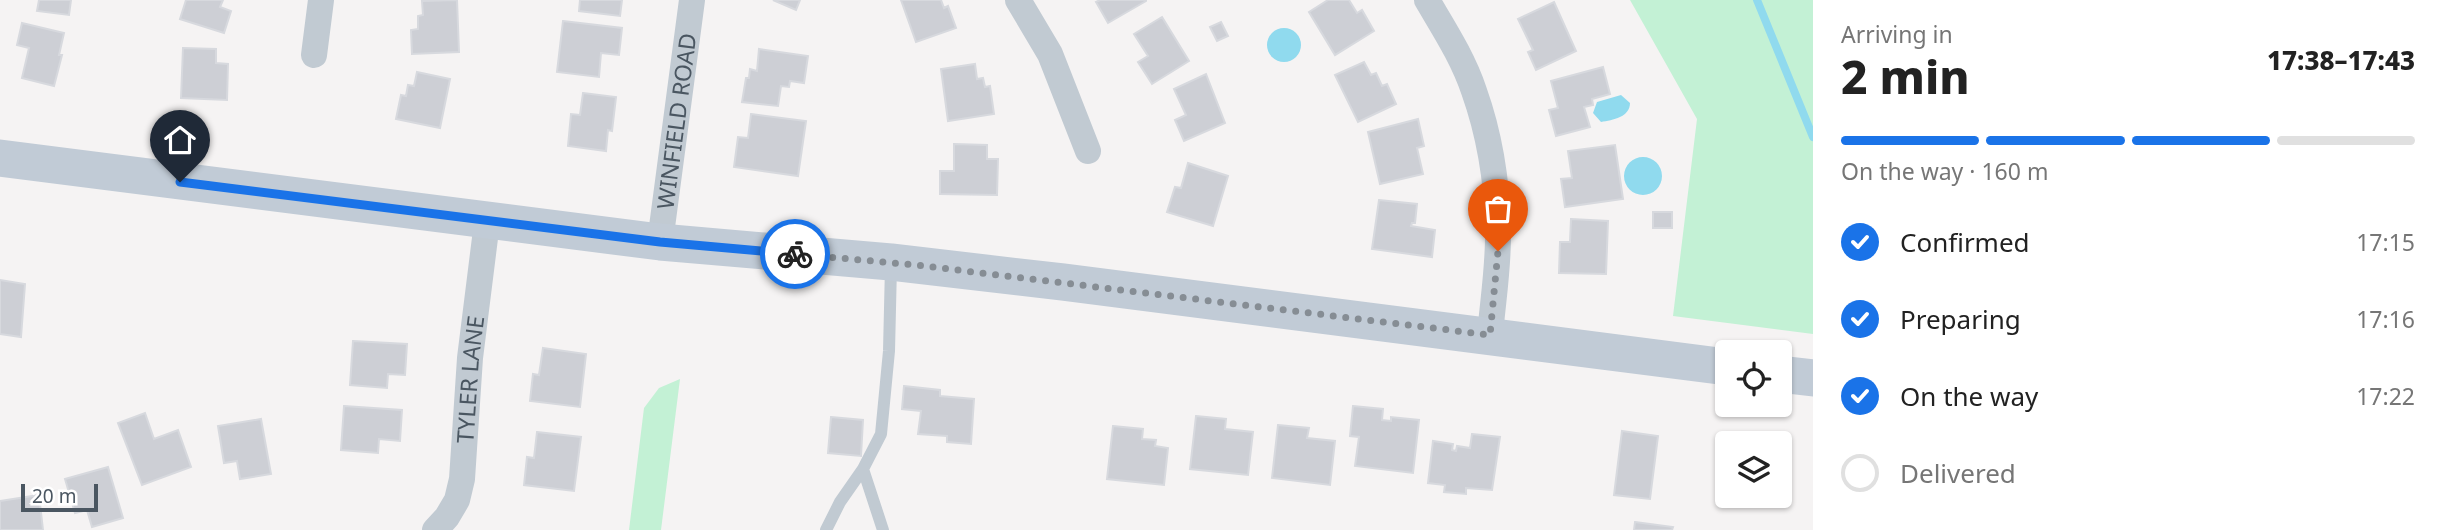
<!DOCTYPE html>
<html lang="en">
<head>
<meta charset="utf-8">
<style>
  :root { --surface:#fff; --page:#f6f6f6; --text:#222; --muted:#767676; --line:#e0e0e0; --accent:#1a73e8 }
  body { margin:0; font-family:"Noto Sans",sans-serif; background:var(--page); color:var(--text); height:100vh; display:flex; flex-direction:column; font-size:26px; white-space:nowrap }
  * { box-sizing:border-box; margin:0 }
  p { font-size:23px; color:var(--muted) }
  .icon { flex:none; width:38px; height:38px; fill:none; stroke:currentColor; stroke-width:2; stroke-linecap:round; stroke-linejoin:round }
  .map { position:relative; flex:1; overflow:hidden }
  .panel { display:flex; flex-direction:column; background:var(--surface); width:630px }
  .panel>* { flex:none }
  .fabs { position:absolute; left:1715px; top:340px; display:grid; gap:14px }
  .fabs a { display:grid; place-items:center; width:77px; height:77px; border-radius:7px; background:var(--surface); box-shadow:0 2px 5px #0004; font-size:35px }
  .scale { position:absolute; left:21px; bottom:18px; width:77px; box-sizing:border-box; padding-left:7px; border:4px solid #4a5661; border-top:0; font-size:19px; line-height:24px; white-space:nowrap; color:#4a5661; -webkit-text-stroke:5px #fff; paint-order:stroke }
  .pin { position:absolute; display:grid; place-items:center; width:60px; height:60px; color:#fff; margin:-72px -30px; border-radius:50% 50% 50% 0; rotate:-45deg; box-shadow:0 0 7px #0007 }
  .pin .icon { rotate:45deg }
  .courier { position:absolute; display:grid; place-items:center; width:70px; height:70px; margin:-35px; border:5px solid #1a73e8; border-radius:50%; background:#fff; color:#222; box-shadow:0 2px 9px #0007 }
  .overview em { font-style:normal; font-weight:800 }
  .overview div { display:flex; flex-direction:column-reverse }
  .overview { display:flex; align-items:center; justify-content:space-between; height:119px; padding:0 28px }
  h1 { font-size:46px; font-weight:800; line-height:52px }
  .bar { display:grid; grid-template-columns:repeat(4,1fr); gap:10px 7px; align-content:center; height:84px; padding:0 28px }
  .bar i { height:9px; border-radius:5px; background:var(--line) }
  .bar .active { background:var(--accent) }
  .bar p { grid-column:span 4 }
  ol { padding:0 28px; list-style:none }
  li { display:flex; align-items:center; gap:21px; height:77px }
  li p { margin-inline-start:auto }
  li .icon { padding:7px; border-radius:50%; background:var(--accent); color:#fff; stroke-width:4 }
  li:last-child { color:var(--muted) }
  li i { width:38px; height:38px; border:4px solid var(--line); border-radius:50% }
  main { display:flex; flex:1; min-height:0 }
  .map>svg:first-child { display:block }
  .green { fill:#c3f1d5 }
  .water { fill:#90daee }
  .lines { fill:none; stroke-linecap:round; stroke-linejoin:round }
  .stream { stroke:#90daee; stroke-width:8 }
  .building { fill:#cdcfd5; stroke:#d7d9de; stroke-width:2 }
  .lane { stroke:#c1cad2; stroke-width:12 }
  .street { stroke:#c1cad2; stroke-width:26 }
  .secondary { stroke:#c1cbd6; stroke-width:37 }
  .done { stroke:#868d94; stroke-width:7; stroke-dasharray:0 12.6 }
  .route { stroke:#1a73e8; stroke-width:9 }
  .labels { text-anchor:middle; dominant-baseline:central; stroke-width:5; stroke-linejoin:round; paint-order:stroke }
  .street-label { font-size:23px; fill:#4a5661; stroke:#fff }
</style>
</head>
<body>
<main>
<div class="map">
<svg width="1813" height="530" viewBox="0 0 1813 530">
  <rect width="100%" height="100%" fill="#f5f3f3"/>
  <path class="green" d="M1630,0H1813V334L1673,316L1697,119Z
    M680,379L661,530H629L644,408L659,388Z"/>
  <path class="water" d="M1267 45a17 17 0 1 1 34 0a17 17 0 1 1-34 0Z
    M1621,95L1630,103C1630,117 1613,120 1601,122L1593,113L1597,102Z
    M1624 176a19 19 0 1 1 38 0a19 19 0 1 1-38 0Z"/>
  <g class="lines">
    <path class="stream" d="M1757,0L1813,137"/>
  </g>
  <path class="building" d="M39,0H71L69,15L37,11Z
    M186,0H223L220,7L231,11L224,33L180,19Z
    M457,0L459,52L412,54L411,30L418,29V16L423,15L422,1Z
    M580,0H622L620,16L579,11Z
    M773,0H800L796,10Z
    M901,0H941L944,8L948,6L956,28L916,42Z
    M1100,0H1146V1L1108,23L1096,2Z
    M1328,0H1349L1357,13L1362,10L1374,31L1335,55L1309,12Z
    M1554,2L1576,51L1536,70L1528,52L1533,50L1518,19Z
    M1162,17L1189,61L1152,84L1138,62L1148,56L1134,34Z
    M563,21L622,28L619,55L601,53L599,77L557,72Z
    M1221,22L1228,36L1217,41L1210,27Z
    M22,23L64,33L59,55H62L54,86L22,78L29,48L17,45Z
    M183,48L216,49V63L228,64L227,100L181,98Z
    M759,49L808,56L804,83L790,81L789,87L781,86L778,106L742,102L746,78H749L750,69L757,71Z
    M1364,62L1371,75L1376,73L1382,86L1387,84L1396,104L1358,122L1335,75Z
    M975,64L977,79L983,78L985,87L990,86L994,114L948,121L941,69Z
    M1603,67L1610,94L1592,99L1593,105L1584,107L1590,127L1556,136L1549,110L1558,108L1551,81Z
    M417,72L450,79L440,128L396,119L401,95L406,96L408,85L414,86Z
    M1206,74L1225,123L1184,141L1175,120L1186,115L1174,89Z
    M583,93L616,97L612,131L608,130L606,151L568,146L571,114L580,115Z
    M751,114L806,121L798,176L734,167L738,137L748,138Z
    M1418,119L1424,146L1417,148L1423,174L1380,184L1368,132Z
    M954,144L987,145V159H998L997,195L940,194V171H954Z
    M1615,145L1623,199L1565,207L1561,179L1572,178L1568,151Z
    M1188,163L1228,176L1213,226L1167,212L1175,187L1181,188Z
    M1379,200L1417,204L1415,223H1412L1411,226L1435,230L1432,257L1372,249Z
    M1653,212H1672V228H1653Z
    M1571,219L1608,221L1606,274L1559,273L1560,242H1570Z
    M0,280L25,284L21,337L0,334Z
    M353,341L407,344L405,375L388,374L387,388L350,385Z
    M543,348L586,354L580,407L530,401L533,374L539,375Z
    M904,386L940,390V396L974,399L971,444L947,442V436L918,434L921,411L902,409Z
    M344,406L402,410L400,441L379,439L378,453L341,450Z
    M1353,406L1383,409L1382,420L1391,421V417L1419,420L1413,473L1355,466L1359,437L1350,436Z
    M145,413L154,439L178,430L191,467L142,485L118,423Z
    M1196,416L1226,419L1225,429L1253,432L1248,475L1190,469Z
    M831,417L863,420L861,456L828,453Z
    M261,419L271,474L240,479L237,461L224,463L218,426Z
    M1278,425L1309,428L1307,438L1335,441L1330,485L1272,478Z
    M1113,426L1143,429L1142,439L1156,440L1155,446L1168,448L1164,485L1107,479Z
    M1622,431L1658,436L1650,499L1614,495Z
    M537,432L581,437L574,491L524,485L527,457L534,458Z
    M1472,434L1500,437L1492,490L1466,488V494L1444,492L1445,485L1428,483L1433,441L1453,444L1452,450L1456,451L1457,446L1470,448Z
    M108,467L123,518L92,527L87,510L75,513L65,479Z
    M39,495L43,530H0V501Z
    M1635,522L1673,527L1672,530H1634Z"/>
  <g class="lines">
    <path class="lane" d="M863,469L883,530
      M826,530L840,502L863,469L881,434L889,351L891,266"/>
    <g class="street">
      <path d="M1018,0L1050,54L1088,151"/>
      <path d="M1427,0C1444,29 1463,58 1474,91C1489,133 1497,183 1498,228C1499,264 1493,299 1490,335"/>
      <path d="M314,55L321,0"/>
      <path id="s1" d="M660,242L692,0"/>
      <path id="s2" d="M435,530L447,517L457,500L462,479L470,358L487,222"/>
    </g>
    <path class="secondary" d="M0,158L660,242L891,262L1063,282L1727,367
      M1780,374L1813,378"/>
  </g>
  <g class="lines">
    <path class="done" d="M795,254L916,265L1490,335L1498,251"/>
    <path class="route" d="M180,182L660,242L795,254"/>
  </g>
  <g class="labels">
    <g class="street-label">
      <text stroke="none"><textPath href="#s1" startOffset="122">WINFIELD ROAD</textPath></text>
      <text stroke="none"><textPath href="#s2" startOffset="159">TYLER LANE</textPath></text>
    </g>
  </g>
</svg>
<div class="fabs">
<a><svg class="icon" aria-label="locate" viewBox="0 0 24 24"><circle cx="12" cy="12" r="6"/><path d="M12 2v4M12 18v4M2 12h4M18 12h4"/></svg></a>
<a><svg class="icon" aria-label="layers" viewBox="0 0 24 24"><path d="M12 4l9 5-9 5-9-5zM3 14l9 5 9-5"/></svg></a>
</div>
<div class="scale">20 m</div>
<div class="pin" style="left:1498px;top:251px;background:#ea580c"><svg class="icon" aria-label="bag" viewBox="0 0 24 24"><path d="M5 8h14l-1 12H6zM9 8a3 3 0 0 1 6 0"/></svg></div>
<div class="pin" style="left:180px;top:182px;background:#1f2937"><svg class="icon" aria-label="home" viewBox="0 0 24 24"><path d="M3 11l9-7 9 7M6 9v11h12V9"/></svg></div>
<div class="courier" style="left:795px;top:254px"><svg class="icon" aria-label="bike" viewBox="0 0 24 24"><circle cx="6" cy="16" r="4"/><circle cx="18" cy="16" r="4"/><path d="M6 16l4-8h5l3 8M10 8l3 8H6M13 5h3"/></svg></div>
</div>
<section class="panel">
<div class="overview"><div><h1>2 min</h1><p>Arriving in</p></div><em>17:38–17:43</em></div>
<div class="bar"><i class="active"></i><i class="active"></i><i class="active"></i><i></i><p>On the way · 160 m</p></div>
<ol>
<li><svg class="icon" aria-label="check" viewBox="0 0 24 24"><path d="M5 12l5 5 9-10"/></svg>Confirmed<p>17:15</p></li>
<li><svg class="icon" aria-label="check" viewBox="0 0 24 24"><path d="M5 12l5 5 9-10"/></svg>Preparing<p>17:16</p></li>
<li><svg class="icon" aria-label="check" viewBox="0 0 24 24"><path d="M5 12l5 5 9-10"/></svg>On the way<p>17:22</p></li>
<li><i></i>Delivered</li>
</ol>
</section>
</main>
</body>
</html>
